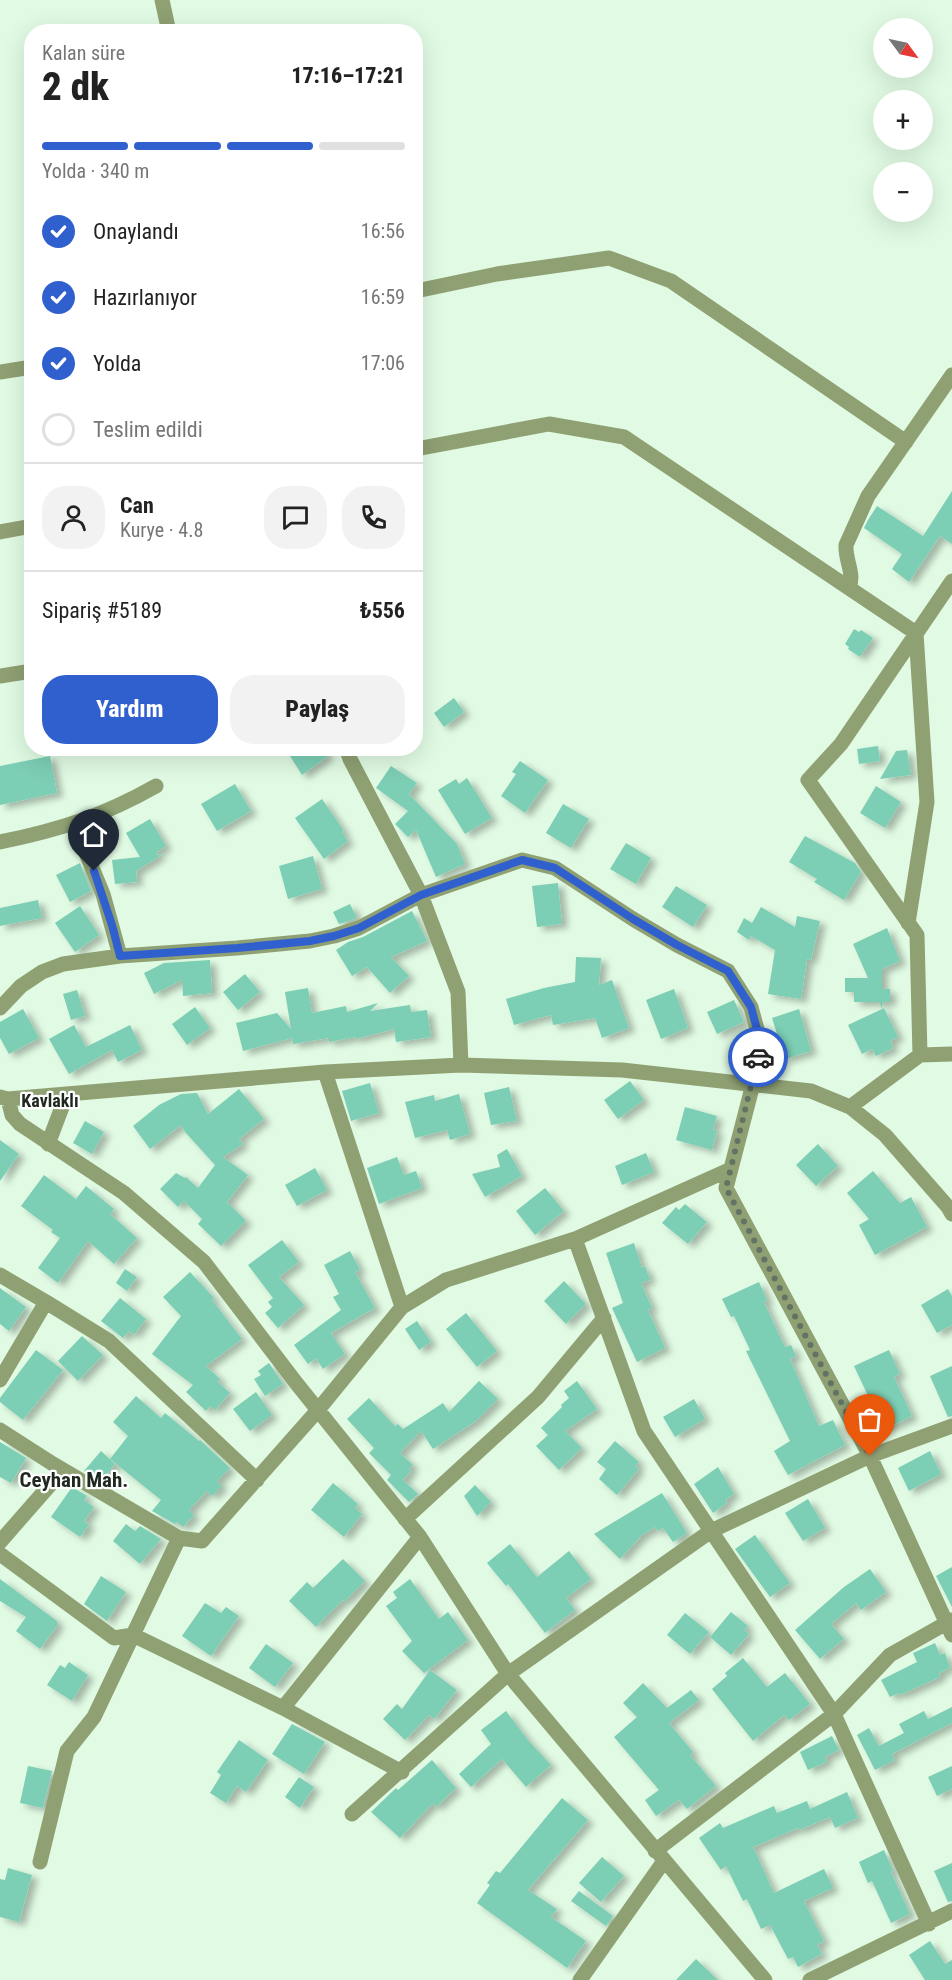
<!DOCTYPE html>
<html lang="tr">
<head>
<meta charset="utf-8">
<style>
  :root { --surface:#fff; --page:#f2f2f2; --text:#222; --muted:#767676; --line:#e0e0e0; --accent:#305fce }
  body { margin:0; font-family:"Roboto Condensed",sans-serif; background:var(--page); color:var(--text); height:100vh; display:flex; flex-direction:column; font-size:22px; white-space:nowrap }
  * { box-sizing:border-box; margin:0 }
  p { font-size:20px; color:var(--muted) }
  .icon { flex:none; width:33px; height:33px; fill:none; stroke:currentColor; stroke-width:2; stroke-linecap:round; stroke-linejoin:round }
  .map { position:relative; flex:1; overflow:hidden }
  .side { position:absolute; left:24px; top:24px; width:399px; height:732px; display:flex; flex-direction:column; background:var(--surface); border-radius:24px; box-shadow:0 6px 24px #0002 }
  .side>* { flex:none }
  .needle { width:39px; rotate:123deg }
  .controls { position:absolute; left:873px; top:18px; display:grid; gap:12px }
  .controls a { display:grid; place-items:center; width:60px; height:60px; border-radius:50%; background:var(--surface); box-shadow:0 6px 24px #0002; font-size:30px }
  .pin { position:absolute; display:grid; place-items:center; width:51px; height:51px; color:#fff; margin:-62px -26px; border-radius:50% 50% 50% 0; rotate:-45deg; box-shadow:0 0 6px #0007 }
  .pin .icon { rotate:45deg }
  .courier { position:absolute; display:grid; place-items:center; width:60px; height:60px; margin:-30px; border:4px solid #305fce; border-radius:50%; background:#fff; color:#222; box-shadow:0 2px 8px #0007 }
  .head em { font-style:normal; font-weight:800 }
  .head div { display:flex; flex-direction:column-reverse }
  .head { display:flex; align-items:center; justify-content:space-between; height:102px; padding:0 18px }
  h1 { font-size:39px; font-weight:800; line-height:45px }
  .bar { display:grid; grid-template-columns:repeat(4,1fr); gap:9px 6px; align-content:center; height:72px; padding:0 18px }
  .bar i { height:8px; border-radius:4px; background:var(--line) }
  .bar .current { background:var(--accent) }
  .bar p { grid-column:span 4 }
  .line { display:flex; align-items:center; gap:15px; padding:0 18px; border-top:2px solid var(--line) }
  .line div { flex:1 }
  .round { display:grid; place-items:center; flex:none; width:63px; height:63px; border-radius:24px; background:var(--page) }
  ol { padding:0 18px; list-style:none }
  li { display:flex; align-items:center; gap:18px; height:66px }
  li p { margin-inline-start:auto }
  li .icon { padding:6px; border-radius:50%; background:var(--accent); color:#fff; stroke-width:4 }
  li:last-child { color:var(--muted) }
  li i { width:33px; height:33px; border:3px solid var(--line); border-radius:50% }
  .action { display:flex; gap:12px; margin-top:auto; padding:12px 18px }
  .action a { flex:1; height:69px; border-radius:24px; background:var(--accent); color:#fff; font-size:24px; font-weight:800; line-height:69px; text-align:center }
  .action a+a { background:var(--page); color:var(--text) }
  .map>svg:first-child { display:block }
  .building { fill:#7cceb4; filter:url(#shadow) }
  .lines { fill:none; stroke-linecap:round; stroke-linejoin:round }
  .minor { stroke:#8fa073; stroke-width:15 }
  .done { stroke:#627264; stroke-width:6; stroke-dasharray:0 10.8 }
  .route { stroke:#305fce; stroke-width:8 }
  .labels { text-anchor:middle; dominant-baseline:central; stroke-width:4.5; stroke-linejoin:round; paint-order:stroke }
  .quarter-label { font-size:18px; font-weight:bold; fill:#1e281f; stroke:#fff }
  .district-label { font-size:21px; font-weight:bold; fill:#1e281f; stroke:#fff }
</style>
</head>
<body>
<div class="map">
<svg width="952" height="1980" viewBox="0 0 952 1980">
  <defs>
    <filter id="shadow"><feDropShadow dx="6" dy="4" stdDeviation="3" flood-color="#0004"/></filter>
  </defs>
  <rect width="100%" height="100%" fill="#e0fae3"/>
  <path class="building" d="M952,491V544L940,536L909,582L892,569L902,554L864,528L868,520L877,506L923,536Z
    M854,629L859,632L861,630L873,638L860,657L848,649L849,647L845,644Z
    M454,698L464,712L444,727L434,713Z
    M878,746L880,761L859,764L857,749Z
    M285,748H323L328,756L302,775Z
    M907,750L911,775L880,779L896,751Z
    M50,756L57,793L0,805V766Z
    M520,761L548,780L525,813L501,796L516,774L512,772Z
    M391,766L417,783L409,794L457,844L465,864L436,877L416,830L408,837L395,824L408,811L376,788Z
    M467,778L492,818L465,834L438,790L456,779L459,784Z
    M235,784L251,811L217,831L201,804Z
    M876,786L901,802L885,828L860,813Z
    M322,799L344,831L342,832L348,841L324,859L295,818Z
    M563,804L589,819L571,848L546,833Z
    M150,819L166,846L156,853L157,855L163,854L136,871L137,882L115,884L112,860L140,857L126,833Z
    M805,836L855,863L861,872L844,900L814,882L817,879L789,862Z
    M626,843L651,858L636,884L610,869Z
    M313,856L322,889L288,899L279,866Z
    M80,863L91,891L70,902L56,875Z
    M558,883L562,924L537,927L532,886Z
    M676,886L707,905L693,927L662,907Z
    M38,900L42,918L0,926V908Z
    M350,904L357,918L339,924L333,912Z
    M80,906L99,935L75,952L55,923Z
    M761,907L795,927L797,916L820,921L811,960L807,959L801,999L768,994L775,950L751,936L749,940L737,932L744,918L752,923Z
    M412,911L427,941L391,957L409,976L390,993L367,967L352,976L336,950L348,942L363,937Z
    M887,928L900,961L882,969V989H890V1002H882V1009L884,1008L898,1037L890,1041L893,1048L876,1056L872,1049L862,1054L848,1025L882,1009L879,1002H854V992H845V978H868L853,944Z
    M576,957L601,958L599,985L612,980L629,1028L602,1038L595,1018L553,1025L551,1015L514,1025L506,999L544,988L575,982Z
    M210,960L212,993L183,996L182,980L154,994L144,973L164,963Z
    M245,974L260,992L238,1010L223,992Z
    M308,988L312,1013L346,1006L347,1012L378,1003L370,1011L410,1005L411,1012L427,1010L431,1037L396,1042L394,1029L356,1039V1037L329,1042L328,1038L293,1044L292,1038L243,1051L236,1023L277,1013L291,1029L285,992Z
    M674,989L688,1028L661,1039L646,1000Z
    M77,990L85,1016L71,1020L63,994Z
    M734,1000L744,1022L717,1034L707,1012Z
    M195,1007L210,1028L187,1045L172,1024Z
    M23,1009L39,1038L9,1054L0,1038V1022Z
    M799,1009L811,1051L785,1059L772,1018Z
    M74,1025L86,1047L130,1025L142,1050L118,1062L112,1050L69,1074L49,1039Z
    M630,1081L644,1100L618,1119L604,1100Z
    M370,1083L379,1113L351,1121L342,1091Z
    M509,1087L517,1121L491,1125L484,1093Z
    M239,1089L264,1119L239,1139L243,1144L223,1157L248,1175L227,1202L246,1221L221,1246L198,1224L202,1219L184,1201L178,1207L160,1189L176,1173L185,1178L186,1177L198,1188L215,1165L185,1132L181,1125L150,1149L133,1126L159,1105L181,1094L197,1093L208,1114Z
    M459,1094L470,1134L450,1140L447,1130L415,1138L405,1102L434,1095L435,1101Z
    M685,1107L717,1116L713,1130L717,1131L712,1150L676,1140Z
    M85,1121L104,1132L92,1154L73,1143Z
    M0,1140L19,1154L0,1181Z
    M818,1144L838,1166L816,1186L796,1165Z
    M507,1149L522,1176L485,1197L472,1174L500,1167L497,1155Z
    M646,1153L654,1172L622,1185L615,1166Z
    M397,1157L404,1175L416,1171L422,1188L379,1204L367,1168Z
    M315,1168L327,1190L297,1206L285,1185Z
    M873,1171L900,1203L911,1197L927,1227L875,1255L859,1225L869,1219L847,1193Z
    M44,1175L76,1199L86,1186L114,1209L110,1214L137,1238L114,1264L88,1241L58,1283L38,1268L60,1238L51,1232L53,1230L21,1206Z
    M545,1188L564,1211L535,1235L516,1211Z
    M685,1204L707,1222L688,1244L662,1223L676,1207L679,1210Z
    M282,1240L299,1262L279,1277L304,1305L278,1328L265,1313L272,1307L268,1302L273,1298L248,1265Z
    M634,1243L642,1268L645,1266L650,1280L641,1283L652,1308L648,1310L665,1348L637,1362L612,1308L623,1303L606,1253Z
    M350,1251L360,1270L355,1272L375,1308L331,1333L345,1354L323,1369L316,1358L308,1364L294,1345L341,1310L333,1297L339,1294L324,1265Z
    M125,1269L137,1277L127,1291L116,1283Z
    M190,1272L214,1298L212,1300L242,1339L206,1366L220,1379L218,1382L230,1393L215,1410L210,1406L206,1411L186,1392L193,1385L152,1354L181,1316L163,1297Z
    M564,1281L586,1304L566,1324L544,1301Z
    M759,1282L767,1300L764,1302L781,1339L785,1347L791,1345L796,1356L790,1359L819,1426L833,1420L845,1445L788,1475L774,1451L790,1441L746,1351L750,1350L734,1316L731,1317L722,1299Z
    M0,1288L26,1307L9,1331L0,1324Z
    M948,1289L952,1296V1325L937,1333L921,1305Z
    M120,1298L146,1319L134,1335L129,1331L123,1338L101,1321Z
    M466,1313L497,1351L477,1367L446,1329Z
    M417,1321L431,1342L419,1350L405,1329Z
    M82,1336L103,1355L78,1381L58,1361Z
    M36,1350L63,1370L23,1420L0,1402V1398Z
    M889,1350L900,1374L894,1377L912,1416L884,1430L854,1366Z
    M269,1363L283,1384L265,1396L254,1379L261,1375L258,1371Z
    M952,1366V1416L948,1417L930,1376Z
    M479,1381L498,1399L476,1421L433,1449L421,1431L400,1453L413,1465L409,1469L411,1471L403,1480L418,1494L409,1502L387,1480L391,1475L369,1453L374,1448L347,1419L369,1398L395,1426L398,1424L403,1429L443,1403L449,1412Z
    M577,1381L597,1409L565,1431L582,1448L559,1470L536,1446L548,1435L541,1428L562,1407L561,1405L569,1398L564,1391Z
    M256,1392L272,1415L250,1431L233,1409Z
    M136,1396L161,1418L165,1413L199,1441L200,1440L230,1468L217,1481L222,1486L212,1496L207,1491L189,1510L194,1515L183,1527L177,1522L175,1524L152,1511L161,1500L110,1459L128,1436L113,1422Z
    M694,1399L705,1419L675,1437L663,1417Z
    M615,1441L639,1462L635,1466L639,1469L617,1495L599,1479L606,1469L597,1462Z
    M0,1442L26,1458L11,1483L0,1477Z
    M101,1451L115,1464L101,1481L84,1471Z
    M930,1451L941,1474L909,1491L898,1468Z
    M718,1467L734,1494L725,1500L727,1503L713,1513L694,1484Z
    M333,1483L358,1504L355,1508L362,1514L344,1537L311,1510Z
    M475,1485L491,1502L477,1516L464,1496Z
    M72,1487L87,1496L84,1500L94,1507L84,1521L89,1525L80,1537L51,1517Z
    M662,1493L687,1533L673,1542L663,1528L658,1531L655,1527L642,1535L620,1559L594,1534Z
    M808,1499L825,1528L803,1541L785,1513Z
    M126,1524L135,1531L140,1526L161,1539L140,1564L113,1541Z
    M755,1535L790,1583L770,1597L735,1549Z
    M510,1544L537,1577L569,1551L591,1579L566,1598L575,1610L545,1633L508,1584L506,1586L487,1563Z
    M343,1559L365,1581L345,1601L343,1600L316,1627L289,1601L307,1582L313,1588Z
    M952,1567V1607L936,1576Z
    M870,1569L886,1592L861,1610L856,1603L831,1624L844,1639L820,1659L795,1630L844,1587Z
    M101,1576L126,1592L107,1621L84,1604Z
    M0,1579L57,1621V1626L40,1649L16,1631L26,1617L0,1601Z
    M410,1579L439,1619L448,1612L468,1640L424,1673L402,1651L412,1641L386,1606L397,1598L393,1592Z
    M205,1603L221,1613L226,1607L239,1616L211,1656L182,1636Z
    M731,1612L748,1626L744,1630L749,1634L731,1655L710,1637Z
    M685,1613L709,1632L690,1654L667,1635Z
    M935,1643L940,1655L945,1653L950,1668L939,1673L940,1677L900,1695L899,1693L890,1697L881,1680L917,1662L913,1653Z
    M266,1644L293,1663L275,1687L249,1668Z
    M743,1658L767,1687L785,1673L810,1704L789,1720L784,1715L753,1741L712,1689L727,1676L725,1673Z
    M69,1662L88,1675L72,1701L47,1685L60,1665L65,1668Z
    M430,1670L457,1690L434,1719L429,1715L405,1740L383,1719L397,1704L402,1709Z
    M643,1683L667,1708L691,1690L699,1700L669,1723L693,1752L690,1755L716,1786L687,1809L679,1800L656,1816L645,1800L659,1790L614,1737L637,1717L623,1703Z
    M952,1707V1723L892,1754L895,1760L875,1770L857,1735L869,1728L879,1746L904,1733L899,1724L924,1711L928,1719Z
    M506,1711L528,1740L551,1765L526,1787L502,1759L471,1787L459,1774L491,1744L481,1730Z
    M292,1724L325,1742L304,1774L272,1754Z
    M832,1736L839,1750L825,1757L827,1762L808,1770L800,1752Z
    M239,1740L268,1760L246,1792L237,1786L226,1803L210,1793L221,1775L217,1772Z
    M432,1760L456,1788L436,1807L433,1803L400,1838L371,1812L396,1788L398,1790Z
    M28,1766L52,1771L43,1808L20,1803Z
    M952,1766V1789L937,1796L928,1777Z
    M299,1777L314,1787L300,1808L285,1797Z
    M847,1792L858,1818L835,1828L830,1817L799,1830L798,1828L753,1847L774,1893L824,1869L833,1888L804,1901L824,1941L817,1945L822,1954L798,1967L793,1957L788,1959L770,1925L761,1929L747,1899L743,1901L726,1866L721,1870L699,1838L720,1823L723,1828L774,1806L777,1813L807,1801L810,1809Z
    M562,1798L588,1820L528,1890L557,1909L551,1917L586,1941L567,1968L477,1903L490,1885L487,1883L496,1871L500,1873Z
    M884,1850L893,1871L891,1872L910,1914L891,1923L872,1881L868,1883L859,1862Z
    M602,1857L624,1876L601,1902L579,1883Z
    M952,1863V1901L948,1902L934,1871Z
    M8,1868L32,1875L19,1922L0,1917V1879L5,1880Z
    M579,1891L613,1916L606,1926L571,1901Z
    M930,1941L945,1964L952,1960V1980H925L909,1955Z
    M696,1959L718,1980H676Z"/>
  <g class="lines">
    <path class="minor" d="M162,0L169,32
      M416,291L497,274L609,258L671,281L906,442
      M0,372L32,367
      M416,449L549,424L624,437L916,633L927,802L908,923
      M0,532L32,526
      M849,588C855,573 845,561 846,545L868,496L952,375
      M0,676L32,671
      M346,748L350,759L421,895L458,992L461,1065
      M74,824L103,894L120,956
      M0,842C59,830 103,816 156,786
      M0,1008L21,986L42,972L63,964L120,956L237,948L310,941L334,936L359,928L421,895L522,860L555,868L633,919L677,945L728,971L751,1007L761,1044L753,1084L726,1188L870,1456L952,1635
      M920,1055L917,935L808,780L841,744L952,581
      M325,1072L402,1307
      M0,1097L8,1099L325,1072L461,1065L622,1070L811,1091L850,1107L885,1135L948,1207L952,1214
      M8,1099L12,1115L20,1124L124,1193L204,1262L297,1384L420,1537L508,1674L765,1980
      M850,1107L920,1055L952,1054
      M48,1144L67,1094
      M575,1239L644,1431L834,1714L929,1924
      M0,1275L46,1302L0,1380
      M46,1302L109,1341L257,1480
      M0,1430L53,1464L179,1538L202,1541L318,1410L402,1307L446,1280L575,1239L731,1169
      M405,1519L538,1397L604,1318
      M0,1542L63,1470
      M0,1554L114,1638L133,1635L283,1708L402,1772
      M283,1708L420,1537
      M352,1814L508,1674L711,1531L870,1456L952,1426
      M655,1851L834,1714L890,1655L952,1620
      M40,1862L67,1751L94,1717L179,1538
      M580,1980L664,1861
      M810,1980L952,1911"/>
  </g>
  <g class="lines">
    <path class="done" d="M758,1057L726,1188L870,1456"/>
    <path class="route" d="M94,871L112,925L120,956L237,948L310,941L334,936L359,928L421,895L522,860L555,868L633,919L677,945L728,971L751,1007L761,1044L758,1057"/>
  </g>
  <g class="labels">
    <g class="quarter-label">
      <text x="50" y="1100">Kavlaklı</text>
    </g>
    <g class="district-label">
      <text x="74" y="1480">Ceyhan Mah.</text>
    </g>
  </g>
</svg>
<div class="controls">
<a><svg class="needle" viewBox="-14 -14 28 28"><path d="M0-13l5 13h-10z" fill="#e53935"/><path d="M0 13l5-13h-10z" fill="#767676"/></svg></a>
<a>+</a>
<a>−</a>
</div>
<div class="pin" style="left:870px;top:1456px;background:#ea580c"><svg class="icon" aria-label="bag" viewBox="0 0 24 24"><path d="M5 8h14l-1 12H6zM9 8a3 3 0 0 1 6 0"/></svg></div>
<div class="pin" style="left:94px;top:871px;background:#1f2937"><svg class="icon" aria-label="home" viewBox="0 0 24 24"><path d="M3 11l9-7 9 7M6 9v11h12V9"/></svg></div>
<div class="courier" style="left:758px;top:1057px"><svg class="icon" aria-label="car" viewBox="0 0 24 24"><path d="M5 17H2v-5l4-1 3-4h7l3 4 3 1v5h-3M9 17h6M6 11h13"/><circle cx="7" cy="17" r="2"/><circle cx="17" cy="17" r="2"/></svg></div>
<section class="side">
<div class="head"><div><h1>2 dk</h1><p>Kalan süre</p></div><em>17:16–17:21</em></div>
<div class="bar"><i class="current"></i><i class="current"></i><i class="current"></i><i></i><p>Yolda · 340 m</p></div>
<ol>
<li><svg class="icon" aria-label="check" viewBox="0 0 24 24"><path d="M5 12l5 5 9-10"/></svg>Onaylandı<p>16:56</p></li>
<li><svg class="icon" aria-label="check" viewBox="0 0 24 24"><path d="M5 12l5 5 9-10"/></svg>Hazırlanıyor<p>16:59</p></li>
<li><svg class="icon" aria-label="check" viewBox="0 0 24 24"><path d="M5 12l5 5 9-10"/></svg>Yolda<p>17:06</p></li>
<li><i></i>Teslim edildi</li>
</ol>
<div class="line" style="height:108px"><a class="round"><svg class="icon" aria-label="person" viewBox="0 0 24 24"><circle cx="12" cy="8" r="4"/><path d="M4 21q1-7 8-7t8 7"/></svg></a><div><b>Can</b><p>Kurye · 4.8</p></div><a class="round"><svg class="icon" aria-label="chat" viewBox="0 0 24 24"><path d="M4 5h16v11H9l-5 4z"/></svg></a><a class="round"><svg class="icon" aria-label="phone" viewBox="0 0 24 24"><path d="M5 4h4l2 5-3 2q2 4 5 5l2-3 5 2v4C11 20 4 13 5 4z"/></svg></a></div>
<div class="line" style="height:78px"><div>Sipariş #5189</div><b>₺556</b></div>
<div class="action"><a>Yardım</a><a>Paylaş</a></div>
</section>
</div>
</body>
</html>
